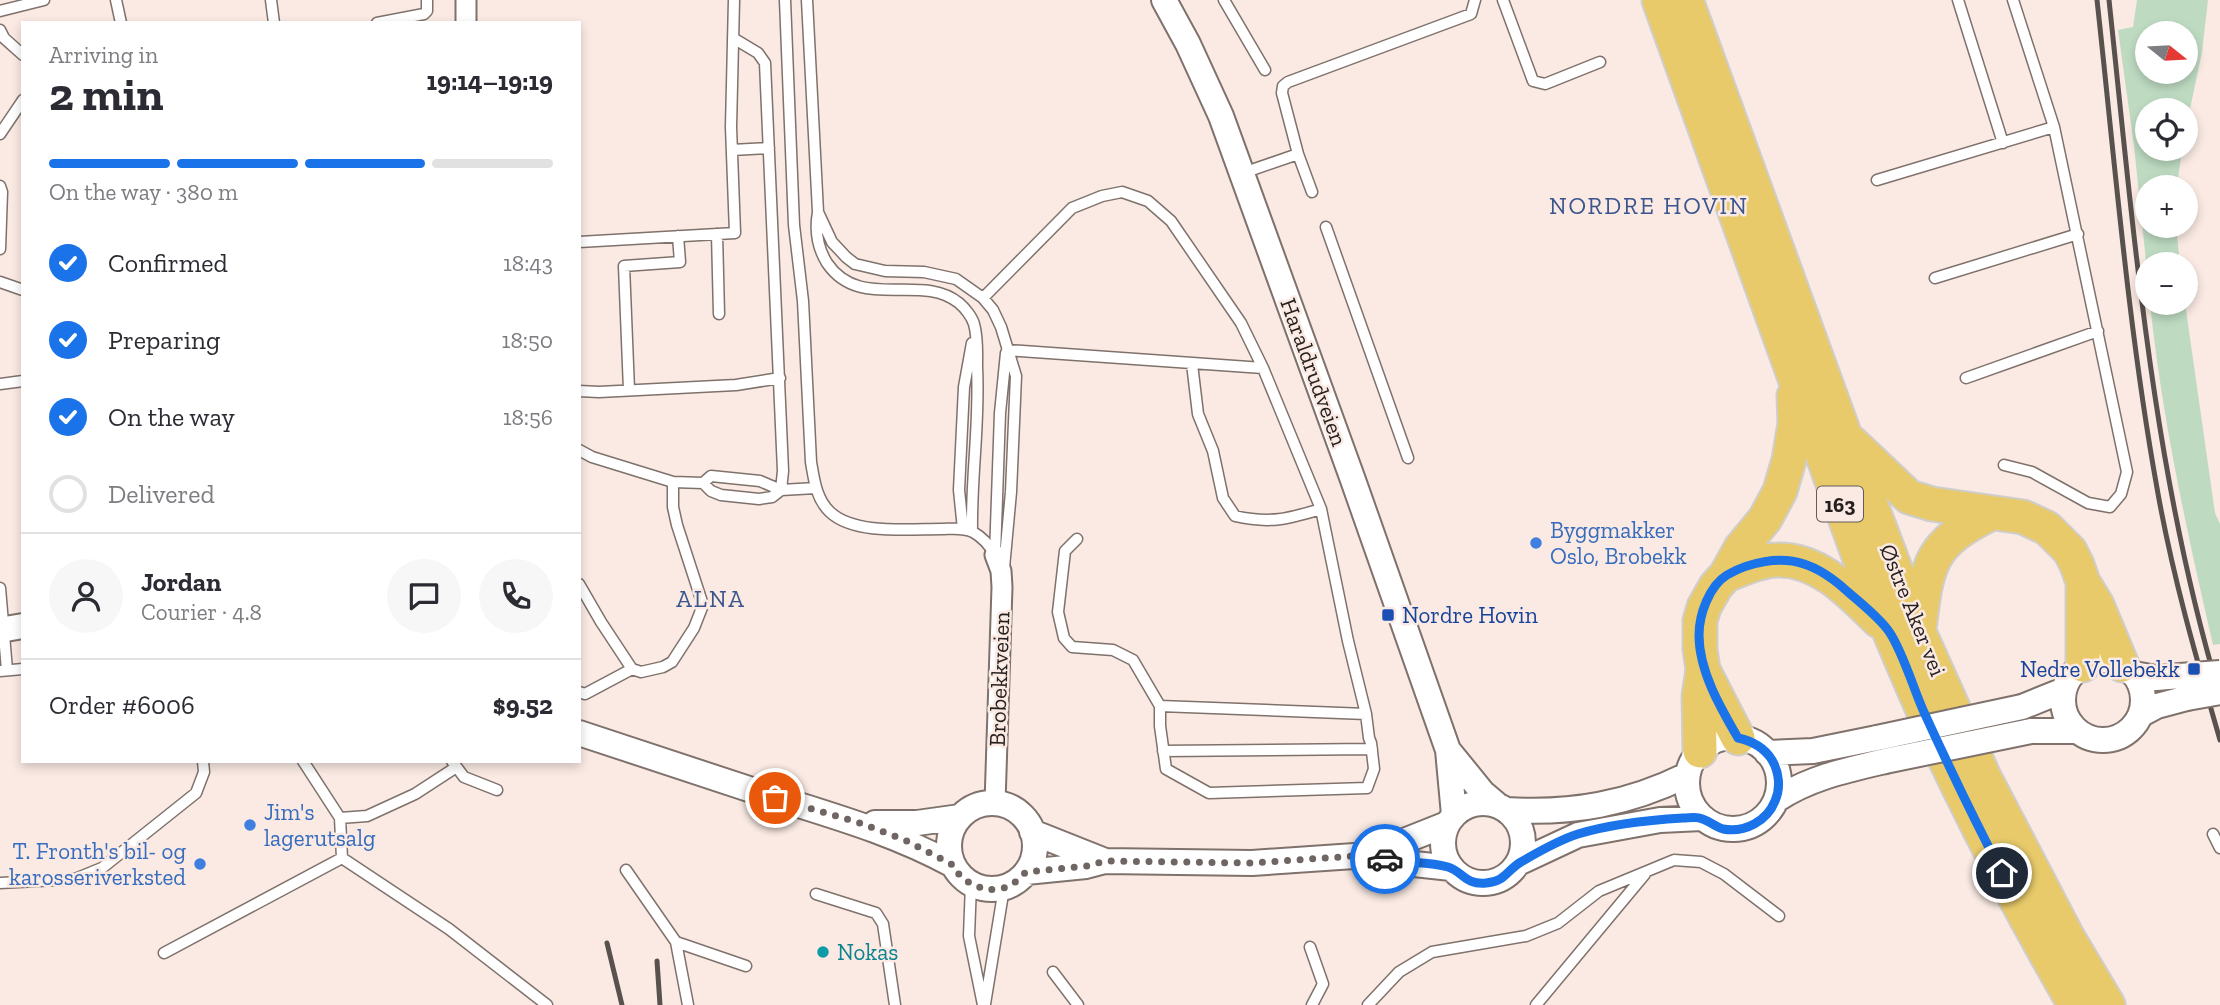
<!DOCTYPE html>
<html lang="en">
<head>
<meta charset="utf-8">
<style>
  :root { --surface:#fff; --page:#f7f7f7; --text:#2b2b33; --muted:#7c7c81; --line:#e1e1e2; --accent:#1a73e8 }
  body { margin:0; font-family:"Zilla Slab",serif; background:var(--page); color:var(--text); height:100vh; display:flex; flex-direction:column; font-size:26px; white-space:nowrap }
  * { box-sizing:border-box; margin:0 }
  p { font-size:23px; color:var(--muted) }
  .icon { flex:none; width:38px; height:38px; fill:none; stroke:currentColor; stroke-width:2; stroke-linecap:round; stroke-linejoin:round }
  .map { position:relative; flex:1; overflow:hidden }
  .sheet { position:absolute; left:21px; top:21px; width:560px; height:742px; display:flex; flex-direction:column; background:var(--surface); border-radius:0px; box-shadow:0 4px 10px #0003 }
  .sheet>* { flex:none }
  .needle { width:46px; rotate:108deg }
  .controls { position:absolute; left:2135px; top:21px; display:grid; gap:14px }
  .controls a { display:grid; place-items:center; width:63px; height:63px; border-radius:50%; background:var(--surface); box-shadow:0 4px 10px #0003; font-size:35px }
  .pin { position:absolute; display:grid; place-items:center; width:60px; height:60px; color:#fff; margin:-30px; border:4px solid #fff; border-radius:50%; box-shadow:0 2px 7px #0007 }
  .courier { position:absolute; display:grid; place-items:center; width:70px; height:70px; margin:-35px; border:5px solid #1a73e8; border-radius:50%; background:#fff; color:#222; box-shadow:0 2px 9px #0007 }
  .head em { font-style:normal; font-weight:800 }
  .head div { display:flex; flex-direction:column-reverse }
  .head { display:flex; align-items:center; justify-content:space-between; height:119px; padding:0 28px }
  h1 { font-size:46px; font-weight:800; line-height:52px }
  .bar { display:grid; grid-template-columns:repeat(4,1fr); gap:10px 7px; align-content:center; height:84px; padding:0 28px }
  .bar i { height:9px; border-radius:5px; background:var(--line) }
  .bar .on { background:var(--accent) }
  .bar p { grid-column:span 4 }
  .line { display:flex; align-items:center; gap:18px; padding:0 28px; border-top:2px solid var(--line) }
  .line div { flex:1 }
  .round { display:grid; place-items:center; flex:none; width:74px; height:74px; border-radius:37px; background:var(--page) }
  ol { padding:0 28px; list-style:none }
  li { display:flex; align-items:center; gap:21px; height:77px }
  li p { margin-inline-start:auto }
  li .icon { padding:7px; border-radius:50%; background:var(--accent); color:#fff; stroke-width:4 }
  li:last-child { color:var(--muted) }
  li i { width:38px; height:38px; border:4px solid var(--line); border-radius:50% }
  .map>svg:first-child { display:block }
  .green { fill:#bedbc2; fill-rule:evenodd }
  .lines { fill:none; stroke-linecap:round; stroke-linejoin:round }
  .service-casing { stroke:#7f716b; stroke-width:13 }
  .minor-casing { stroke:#7f716b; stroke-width:23 }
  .tertiary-casing { stroke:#7f716b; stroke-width:28 }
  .trunk-casing { stroke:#cfcecd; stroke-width:37 }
  .service { stroke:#fff; stroke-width:10 }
  .minor { stroke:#fff; stroke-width:19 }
  .tertiary { stroke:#fff; stroke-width:24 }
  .trunk { stroke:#e8ca6a; stroke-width:33 }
  .rail { stroke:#59514d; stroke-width:5 }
  .tertiary-bridge-casing { stroke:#7f716b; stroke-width:28; stroke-linecap:butt }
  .tertiary-bridge { stroke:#fff; stroke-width:24 }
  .done { stroke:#6f6562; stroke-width:7; stroke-dasharray:0 12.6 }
  .route { stroke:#1a73e8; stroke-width:9 }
  .shop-dot { fill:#3f7fe0; stroke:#faeae3; stroke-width:2.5 }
  .transit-dot { fill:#1a4fb4; stroke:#faeae3; stroke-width:2.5 }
  .culture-dot { fill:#0f9aa8; stroke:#faeae3; stroke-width:2.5 }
  .labels { text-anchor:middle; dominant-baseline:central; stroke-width:5; stroke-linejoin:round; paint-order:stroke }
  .shield { fill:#faeae3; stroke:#645b58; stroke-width:2 }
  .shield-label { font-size:21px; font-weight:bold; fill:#241e1c }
  .street-label { font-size:23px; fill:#241e1c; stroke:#faeae3 }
  .shop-label { font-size:23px; fill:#366cbe; stroke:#faeae3; text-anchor:start }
  .transit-label { font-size:23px; fill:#164399; stroke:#faeae3; text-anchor:start }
  .culture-label { font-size:23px; fill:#0d838f; stroke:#faeae3; text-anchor:start }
  .neighbourhood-label { font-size:24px; letter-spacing:2px; fill:#3a548d; stroke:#faeae3 }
</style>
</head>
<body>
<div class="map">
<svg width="2220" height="1005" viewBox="0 0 2220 1005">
  <rect width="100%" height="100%" fill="#faeae3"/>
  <path class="green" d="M2137,0H2208L2202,52L2186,128V110H2147V149H2182L2177,187H2147V226H2176L2180,264H2147V271L2134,146L2118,30L2133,27ZM2147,33H2186V72H2147Z
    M2150,303H2185L2215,513L2220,524V644L2213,645C2187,532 2162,419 2150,303Z"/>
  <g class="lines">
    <g class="service-casing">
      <path id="service" d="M116,0L121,23
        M271,0L274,23
        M785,0L794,225L803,301L811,462C814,479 816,499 830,512C854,535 910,529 941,529C951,529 963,527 973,532C982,537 990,546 995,555
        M807,0L818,212C815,229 817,247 827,263C860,312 921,272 959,303C965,308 972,317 974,324C978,338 977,353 977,367C980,422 971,476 972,531
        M1224,0L1265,70
        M1503,0L1533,81L1545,84L1600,62
        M1958,0L2003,143
        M0,11L44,0
        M377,23L424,14L427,11V0
        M0,30L4,38L23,55
        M0,134L23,100
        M732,150L769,148
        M1298,154L1312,192
        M1243,173L1298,154L1282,93L1283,86L1288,82L1471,14L1475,0
        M1877,180L2054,127
        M0,186L2,192L0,249
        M818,212L832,242L846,257L855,264L885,271L924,272L956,279L983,298L993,310L1001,327L1016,376L1011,492L1004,568
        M1326,227L1408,458
        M717,234L719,314
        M579,242L735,233L731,127L734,0
        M1935,278L2078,234
        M0,282L23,290
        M983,298L1072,208L1102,196L1122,192L1148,201L1171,221L1241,323L1263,368L1321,509L1348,641L1366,714L1369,738L1371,743L1374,769L1367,788L1209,793L1166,769L1160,726V706L1133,660L1113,650L1072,647L1064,638L1058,612L1065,551L1077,539
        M1007,350L1263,368
        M1192,364L1198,414L1213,451L1223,498L1235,516C1270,524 1288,519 1321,509
        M1966,378L2098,331
        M0,384L23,381
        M629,390L624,266L680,262L678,236
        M579,391L599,392L736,385L780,378
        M579,450L592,457L673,482L703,483L711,476L760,481L781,490L816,488
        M2004,465L2032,472L2088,503L2110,507L2121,494L2127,472L2054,127L2013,0
        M703,483L711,491L721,495L759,499L772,497L781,490L783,471L765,63L758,53L733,38
        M963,529L959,490L964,387L972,343
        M995,555L1000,413L1006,353
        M579,584L601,622L632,669L641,672L663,667L672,662L694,628L703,605L677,525L673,507V482
        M0,588L7,670
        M0,671L23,669
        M579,692L585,694L632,669
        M1160,706L1366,714
        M1163,751L1372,749
        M303,761L340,818L342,858L449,929L547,1005
        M452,761L464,777L497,790
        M340,818L367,816L415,794L455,768
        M2213,834L2220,848
        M626,870L676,942L688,1005
        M0,883L75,879L102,868L196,793L204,772L203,761
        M971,884L969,936L983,1005
        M816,894L876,913L883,924L895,1005
        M676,942L746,966
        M1310,947L1323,984L1312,1005
        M164,953L342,858
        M1053,972L1078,1005
        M985,1004L1004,888
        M1368,1005L1399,972L1432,952L1526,936L1558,923L1599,891L1674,860L1701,862L1724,874L1779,916
        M1536,1005L1645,874"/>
    </g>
    <g class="minor-casing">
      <path id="minor" d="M466,0V23
        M995,555L1001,571L1002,587L995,803"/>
    </g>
    <g class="tertiary-casing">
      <path id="tertiary" d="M1164,0L1188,44L1221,116L1353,480L1448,750L1454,815
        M0,630L23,626
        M2063 700a40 40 0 1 1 80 0a40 40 0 1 1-80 0Z
        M2134,674L2156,678L2180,676
        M2022,707L2064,690
        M2140,715L2157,706L2187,698
        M2031,731H2077
        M579,733C642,754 705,775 767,795C833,816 892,832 953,865
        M1687 783a46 46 0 1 1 92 0a46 46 0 1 1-92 0Z
        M1448,750L1483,793L1496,804
        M1767,753L1813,751L1877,738
        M1776,800C1809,778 1846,770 1885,761
        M1443 843a40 40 0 1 1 80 0a40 40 0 1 1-80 0Z
        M949 846a43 43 0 1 1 86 0a43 43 0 1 1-86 0Z
        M1507,810C1572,814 1628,804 1687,775
        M875,823H917L960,817
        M1032,832L1105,861
        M1369,855L1396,862L1451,868
        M1518,863L1578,835L1660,820L1702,818
        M1026,872L1086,866L1105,861L1252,863L1369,855L1447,824"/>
    </g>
    <g class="trunk-casing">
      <path id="trunk" d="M1659,0L1865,573C1895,645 1925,718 1959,788C1995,862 2034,934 2075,1005
        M1686,0L1845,436L1919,632L1984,777L2068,938L2108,1005
        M1852,443L1909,497L1932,504L2023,517L2047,528L2070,551L2077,565L2083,582L2097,605L2122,665
        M1726,575C1742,569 1760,560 1778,560C1820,559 1852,595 1879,621
        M2083,588V665
        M1919,629C1927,564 1929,544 1990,514
        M1703,670L1738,738
        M1700,751L1699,696L1703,670L1700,649V621L1704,607L1716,586L1726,575L1741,548L1765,519L1780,491L1789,460L1795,424L1794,396"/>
    </g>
    <use href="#service" class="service"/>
    <use href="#minor" class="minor"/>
    <use href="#tertiary" class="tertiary"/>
    <use href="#trunk" class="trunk"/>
    <path class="rail" d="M2097,0C2115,163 2128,327 2157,488C2172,574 2196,657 2220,740
      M2109,0C2134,233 2152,470 2220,696
      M607,943L622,1005
      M657,961L660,1005"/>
    <g class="tertiary-bridge-casing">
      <path id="tertiary-bridge" d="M2180,676L2220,673
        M2187,698L2220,692
        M1877,738L2022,707
        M1885,761L2031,731"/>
    </g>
    <use href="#tertiary-bridge" class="tertiary-bridge"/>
  </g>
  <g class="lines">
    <path class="done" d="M775,798L860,823L905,840L953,865L960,876L971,884L987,890L1004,888L1013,884L1026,872L1087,866L1105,861L1252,863L1369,855L1385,859"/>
    <path class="route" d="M1385,859C1405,864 1428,861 1448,867C1462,871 1465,885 1486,883C1505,882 1507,870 1521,862C1538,852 1559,840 1578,834C1611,824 1649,820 1683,818C1688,818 1695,817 1699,818C1707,819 1715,827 1723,829C1745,833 1767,821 1775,801C1781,788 1779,772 1772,760C1764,747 1752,741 1738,738C1720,707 1699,671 1699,635C1699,615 1709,586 1727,575C1749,562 1780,556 1804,564C1820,569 1836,581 1848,592C1860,602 1882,620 1890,633C1903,653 1913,687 1923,710C1948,765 1974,819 2002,873"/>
  </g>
  <g class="shop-dot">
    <circle cx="1536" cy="543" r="7"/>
    <circle cx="250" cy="825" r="7"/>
    <circle cx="200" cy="864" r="7"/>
  </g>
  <g class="transit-dot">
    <rect x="1381" y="608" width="14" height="14" rx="3.5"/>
    <rect x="2187" y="662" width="14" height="14" rx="3.5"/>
  </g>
  <circle class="culture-dot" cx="823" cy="952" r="7"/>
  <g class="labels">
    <rect class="shield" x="1817" y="486.5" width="46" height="35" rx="5"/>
    <g class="shield-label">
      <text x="1840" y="504">163</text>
    </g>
    <g class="street-label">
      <text transform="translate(1314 372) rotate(70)">Haraldrudveien</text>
      <text transform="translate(1913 610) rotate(68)">Østre Aker vei</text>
      <text transform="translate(999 679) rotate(-88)">Brobekkveien</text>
    </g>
    <g class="shop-label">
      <text x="1550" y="530">Byggmakker<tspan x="1550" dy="26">Oslo, Brobekk</tspan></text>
      <text x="264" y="812">Jim's<tspan x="264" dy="26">lagerutsalg</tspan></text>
      <text x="186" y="851" text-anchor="end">T. Fronth's bil- og<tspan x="186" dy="26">karosseriverksted</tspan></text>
    </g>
    <g class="transit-label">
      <text x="1402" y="615">Nordre Hovin</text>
      <text x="2180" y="669" text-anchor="end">Nedre Vollebekk</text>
    </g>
    <g class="culture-label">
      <text x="837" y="952">Nokas</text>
    </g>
    <g class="neighbourhood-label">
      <text x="1649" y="205">NORDRE HOVIN</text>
      <text x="711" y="598">ALNA</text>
    </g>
  </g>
</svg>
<div class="controls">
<a><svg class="needle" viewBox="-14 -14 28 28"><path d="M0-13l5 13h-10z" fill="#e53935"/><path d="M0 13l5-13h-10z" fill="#7c7c81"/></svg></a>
<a><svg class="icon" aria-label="locate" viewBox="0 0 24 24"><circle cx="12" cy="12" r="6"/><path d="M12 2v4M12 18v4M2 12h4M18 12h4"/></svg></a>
<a>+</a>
<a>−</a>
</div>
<div class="pin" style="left:775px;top:798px;background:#ea580c"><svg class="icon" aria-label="bag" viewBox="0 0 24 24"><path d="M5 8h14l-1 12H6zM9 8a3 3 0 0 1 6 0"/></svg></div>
<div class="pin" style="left:2002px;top:873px;background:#1f2937"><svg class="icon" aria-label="home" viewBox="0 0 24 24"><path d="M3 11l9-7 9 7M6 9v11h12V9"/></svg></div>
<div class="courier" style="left:1385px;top:859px"><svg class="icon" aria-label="car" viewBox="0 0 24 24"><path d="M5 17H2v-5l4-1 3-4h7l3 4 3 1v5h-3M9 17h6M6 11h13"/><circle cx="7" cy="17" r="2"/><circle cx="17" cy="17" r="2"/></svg></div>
<section class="sheet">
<div class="head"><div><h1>2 min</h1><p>Arriving in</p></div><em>19:14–19:19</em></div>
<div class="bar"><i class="on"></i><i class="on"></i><i class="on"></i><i></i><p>On the way · 380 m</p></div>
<ol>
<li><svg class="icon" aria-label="check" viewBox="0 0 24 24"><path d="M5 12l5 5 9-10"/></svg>Confirmed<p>18:43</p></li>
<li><svg class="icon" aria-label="check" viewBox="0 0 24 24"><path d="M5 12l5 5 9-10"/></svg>Preparing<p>18:50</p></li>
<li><svg class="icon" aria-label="check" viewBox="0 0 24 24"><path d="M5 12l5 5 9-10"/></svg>On the way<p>18:56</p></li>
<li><i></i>Delivered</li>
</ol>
<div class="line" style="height:126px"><a class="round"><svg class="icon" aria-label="person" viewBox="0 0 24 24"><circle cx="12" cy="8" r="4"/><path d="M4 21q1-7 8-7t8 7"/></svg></a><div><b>Jordan</b><p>Courier · 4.8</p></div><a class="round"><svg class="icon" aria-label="chat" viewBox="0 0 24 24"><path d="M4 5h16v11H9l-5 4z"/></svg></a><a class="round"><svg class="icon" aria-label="phone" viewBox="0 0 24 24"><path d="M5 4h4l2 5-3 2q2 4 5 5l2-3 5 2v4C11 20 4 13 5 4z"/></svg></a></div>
<div class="line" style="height:91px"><div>Order #6006</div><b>$9.52</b></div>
</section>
</div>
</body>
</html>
